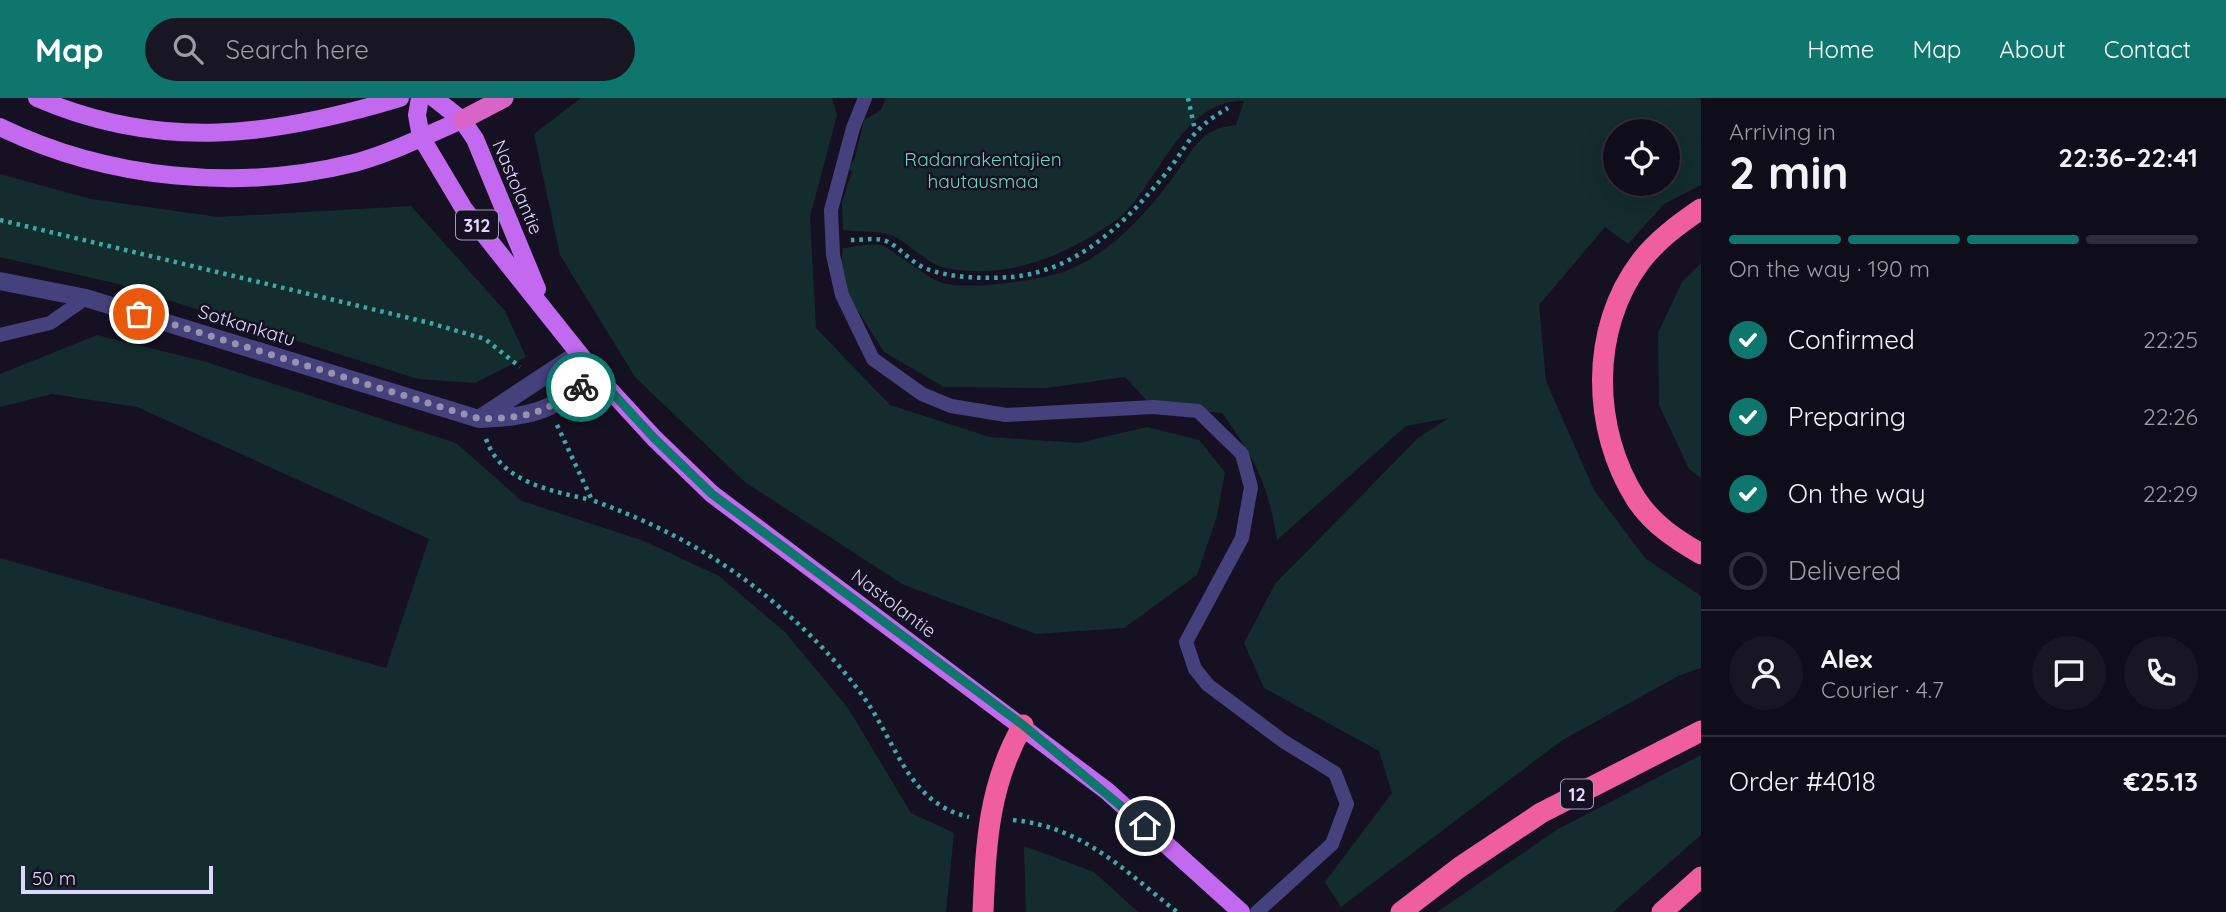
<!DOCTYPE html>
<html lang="en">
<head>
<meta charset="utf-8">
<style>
  :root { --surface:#100d1a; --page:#191623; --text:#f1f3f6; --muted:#9c9ca2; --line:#302d39; --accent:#0f766e }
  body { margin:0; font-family:Quicksand,sans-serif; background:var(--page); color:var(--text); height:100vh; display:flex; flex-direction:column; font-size:26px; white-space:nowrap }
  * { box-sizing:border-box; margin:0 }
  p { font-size:23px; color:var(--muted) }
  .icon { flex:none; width:38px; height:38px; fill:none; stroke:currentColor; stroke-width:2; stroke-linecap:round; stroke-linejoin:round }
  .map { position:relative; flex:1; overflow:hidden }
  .details { display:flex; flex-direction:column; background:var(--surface); width:525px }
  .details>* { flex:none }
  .buttons { position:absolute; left:1603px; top:21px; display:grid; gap:14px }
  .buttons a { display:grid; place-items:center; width:77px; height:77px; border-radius:50%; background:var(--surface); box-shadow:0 7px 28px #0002,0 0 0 2px var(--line); font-size:35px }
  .scale { position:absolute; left:21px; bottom:18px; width:192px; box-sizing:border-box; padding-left:7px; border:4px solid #ddd7fb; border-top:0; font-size:19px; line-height:24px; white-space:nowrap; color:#ddd7fb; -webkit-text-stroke:5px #151123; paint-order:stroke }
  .pin { position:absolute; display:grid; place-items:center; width:60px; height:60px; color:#fff; margin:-30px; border:4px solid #fff; border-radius:50%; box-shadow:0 2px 7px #0007 }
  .courier { position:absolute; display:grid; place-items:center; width:70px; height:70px; margin:-35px; border:5px solid #0f766e; border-radius:50%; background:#fff; color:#222; box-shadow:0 2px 9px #0007 }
  .headline em { font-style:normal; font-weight:700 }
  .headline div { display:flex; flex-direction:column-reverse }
  .headline { display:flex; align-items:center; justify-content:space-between; height:119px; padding:0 28px }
  h1 { font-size:46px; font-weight:700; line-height:52px }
  .bar { display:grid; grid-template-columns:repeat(4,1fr); gap:10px 7px; align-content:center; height:84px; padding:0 28px }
  .bar i { height:9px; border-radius:5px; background:var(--line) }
  .bar .active { background:var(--accent) }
  .bar p { grid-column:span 4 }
  .line { display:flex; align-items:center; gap:18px; padding:0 28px; border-top:2px solid var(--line) }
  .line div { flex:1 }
  .round { display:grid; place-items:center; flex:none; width:74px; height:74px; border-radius:37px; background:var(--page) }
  ol { padding:0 28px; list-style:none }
  li { display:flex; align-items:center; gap:21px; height:77px }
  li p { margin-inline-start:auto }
  li .icon { padding:7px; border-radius:50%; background:var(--accent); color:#fff; stroke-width:4 }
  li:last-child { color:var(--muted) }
  li i { width:38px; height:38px; border:4px solid var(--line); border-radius:50% }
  header { display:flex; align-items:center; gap:42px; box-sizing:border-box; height:98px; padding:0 35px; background:var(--accent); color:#fff }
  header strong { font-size:33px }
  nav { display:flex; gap:38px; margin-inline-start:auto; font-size:24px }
  .search { width:490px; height:63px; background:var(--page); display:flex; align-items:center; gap:18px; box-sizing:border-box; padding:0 24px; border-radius:38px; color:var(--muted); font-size:26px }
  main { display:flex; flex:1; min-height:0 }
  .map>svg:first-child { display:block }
  .green { fill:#142c2d; fill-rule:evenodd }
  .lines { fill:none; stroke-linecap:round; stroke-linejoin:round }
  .path { stroke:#3baba8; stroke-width:4.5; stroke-dasharray:3.5 5; stroke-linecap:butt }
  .service { stroke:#45417d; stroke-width:14 }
  .minor { stroke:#45417d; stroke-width:18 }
  .primary { stroke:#c369f0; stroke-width:18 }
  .trunk { stroke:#d964c7; stroke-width:19 }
  .motorway { stroke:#ef5e9e; stroke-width:21 }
  .done { stroke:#9792af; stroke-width:7; stroke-dasharray:0 12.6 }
  .route { stroke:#0f766e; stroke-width:9 }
  .labels { text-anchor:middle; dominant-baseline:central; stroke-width:5; stroke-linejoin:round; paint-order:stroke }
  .shield { fill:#151123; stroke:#a19cba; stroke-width:2 }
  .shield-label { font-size:18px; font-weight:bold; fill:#ddd7fb }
  .park-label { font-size:19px; fill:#6ad4be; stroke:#151123 }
  .street-label { font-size:19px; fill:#ddd7fb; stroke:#151123 }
</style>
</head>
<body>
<header>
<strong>Map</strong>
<div class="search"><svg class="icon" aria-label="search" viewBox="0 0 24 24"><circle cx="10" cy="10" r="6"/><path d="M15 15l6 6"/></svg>Search here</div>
<nav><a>Home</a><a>Map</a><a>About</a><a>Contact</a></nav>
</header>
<main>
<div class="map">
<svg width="1701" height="814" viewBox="0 0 1701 814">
  <rect width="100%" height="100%" fill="#151123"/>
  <path class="green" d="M581,0H832L837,17L810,119L816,230L890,307L990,339L1079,345L1147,329L1199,342L1225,374L1217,418L1197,477L1124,530L1036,536L904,487L746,385L635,279L560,157L534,36Z
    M886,0H1701V87L1664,106L1628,146L1605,129L1539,207L1546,283L1594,392L1645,460L1701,498V570L1680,577L1561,643L1341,809L1325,784L1392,695L1379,653L1264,590L1244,545L1275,486L1418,340L1449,320L1406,328L1277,442C1268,385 1255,361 1222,315L1153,309L1125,279L1046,290L944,289L884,254L848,197L841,168L843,150C854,149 870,145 881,147C891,150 924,178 940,184C965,194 1040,182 1066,173C1110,156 1147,115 1174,78C1194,52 1198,31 1236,27L1244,3C1180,0 1155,95 1115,123C1065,158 1008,182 946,170C926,166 910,145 891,137C877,132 858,134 843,132L842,104L852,74L848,71L855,60L864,22L881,12ZM1615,33H1668V86H1615Z
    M0,76L91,101L218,119L411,108L505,213L526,259L475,285L418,281L114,185L0,159Z
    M1701,165V380L1689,371L1659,307L1658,235L1682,184Z
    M97,237L203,263L456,345L522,403L644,443L719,478L785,534L848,610L911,715L954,735L946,814H0V460L386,570L429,441L137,309L52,296L0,309V276Z
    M1701,657V737L1613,814H1437L1558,731Z
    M1024,748L1094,774L1138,814H1026Z"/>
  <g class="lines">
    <path class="path" d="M1188,0L1195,32
      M0,122L430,225L485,241L520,269
      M851,142C861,142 873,140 883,142C898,146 910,165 927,171C951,180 985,181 1011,179C1077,173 1124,126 1163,79C1190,46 1188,33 1228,10
      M557,327L592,402C681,435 743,472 812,539C831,558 852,582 867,604C897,648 910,706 969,719
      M486,341C501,385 553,393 591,402
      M1013,722C1083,729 1124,772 1177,814"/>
    <path class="service" d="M865,0L853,30L831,112L833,157L842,197L873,261L922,296L951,308L1006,317L1153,309L1198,313L1242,356L1251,389L1242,440L1186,544L1195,571L1208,587L1283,643L1335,675L1347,706L1332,746L1257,814
      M0,237L50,225L86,200"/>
    <path class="minor" d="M0,183L86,200L479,321C540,318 549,312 597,278
      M482,319L579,255"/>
    <path class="primary" d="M37,0C162,54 274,38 400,0
      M420,0L417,17L421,39L464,111L597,278L654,340L712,396L1107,693L1241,814
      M434,0L462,22L475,41L537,191
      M0,29C107,81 238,94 354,65C391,55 427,37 462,22"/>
    <path class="trunk" d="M462,22L504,0"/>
    <path class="motorway" d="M1701,111C1679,126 1657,142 1641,163C1589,231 1592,332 1636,401C1652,426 1677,442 1701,456
      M983,814C986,746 988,688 1023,627
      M1401,814L1460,769L1541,715L1701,633
      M1662,814L1701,779"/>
  </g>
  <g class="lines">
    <path class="done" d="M139,216L480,321C528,319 541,317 581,289"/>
    <path class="route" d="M581,289L597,278L654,340L712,396L1023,627L1145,728"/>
  </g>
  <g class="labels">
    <g class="shield">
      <rect x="456" y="112.5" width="42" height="29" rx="5"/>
      <rect x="1561" y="681.5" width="32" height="29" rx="5"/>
    </g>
    <g class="shield-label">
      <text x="477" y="127">312</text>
      <text x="1577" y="696">12</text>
    </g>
    <g class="park-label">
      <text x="983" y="61">Radanrakentajien<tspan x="983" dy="22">hautausmaa</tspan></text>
    </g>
    <g class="street-label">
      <text transform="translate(518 89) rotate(67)">Nastolantie</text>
      <text transform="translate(247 227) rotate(17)">Sotkankatu</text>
      <text transform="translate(894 505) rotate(37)">Nastolantie</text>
    </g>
  </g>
</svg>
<div class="buttons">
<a><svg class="icon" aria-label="locate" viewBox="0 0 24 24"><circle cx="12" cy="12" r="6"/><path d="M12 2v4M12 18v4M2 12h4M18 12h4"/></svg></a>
</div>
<div class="scale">50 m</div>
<div class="pin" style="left:139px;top:216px;background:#ea580c"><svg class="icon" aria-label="bag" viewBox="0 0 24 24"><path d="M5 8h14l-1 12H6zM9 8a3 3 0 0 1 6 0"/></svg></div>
<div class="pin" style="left:1145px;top:728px;background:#1f2937"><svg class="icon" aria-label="home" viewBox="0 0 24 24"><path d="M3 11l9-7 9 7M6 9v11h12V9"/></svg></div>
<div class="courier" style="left:581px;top:289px"><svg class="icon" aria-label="bike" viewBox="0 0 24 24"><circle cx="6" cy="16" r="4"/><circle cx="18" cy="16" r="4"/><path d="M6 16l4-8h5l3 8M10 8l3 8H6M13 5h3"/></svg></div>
</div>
<section class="details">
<div class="headline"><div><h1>2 min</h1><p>Arriving in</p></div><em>22:36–22:41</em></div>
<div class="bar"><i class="active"></i><i class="active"></i><i class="active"></i><i></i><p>On the way · 190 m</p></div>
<ol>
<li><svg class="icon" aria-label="check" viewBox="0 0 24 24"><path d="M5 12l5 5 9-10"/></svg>Confirmed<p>22:25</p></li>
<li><svg class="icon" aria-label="check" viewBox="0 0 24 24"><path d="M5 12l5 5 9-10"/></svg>Preparing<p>22:26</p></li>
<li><svg class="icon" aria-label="check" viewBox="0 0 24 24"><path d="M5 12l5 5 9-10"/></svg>On the way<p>22:29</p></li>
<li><i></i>Delivered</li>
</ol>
<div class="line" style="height:126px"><a class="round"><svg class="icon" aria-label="person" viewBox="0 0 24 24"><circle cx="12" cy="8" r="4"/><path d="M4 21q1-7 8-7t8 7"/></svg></a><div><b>Alex</b><p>Courier · 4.7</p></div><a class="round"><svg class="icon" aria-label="chat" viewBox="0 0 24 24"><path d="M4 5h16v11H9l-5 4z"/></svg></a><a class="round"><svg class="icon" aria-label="phone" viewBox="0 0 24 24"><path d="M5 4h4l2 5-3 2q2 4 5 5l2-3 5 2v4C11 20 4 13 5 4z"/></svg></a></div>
<div class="line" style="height:91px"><div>Order #4018</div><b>€25.13</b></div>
</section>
</main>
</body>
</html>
